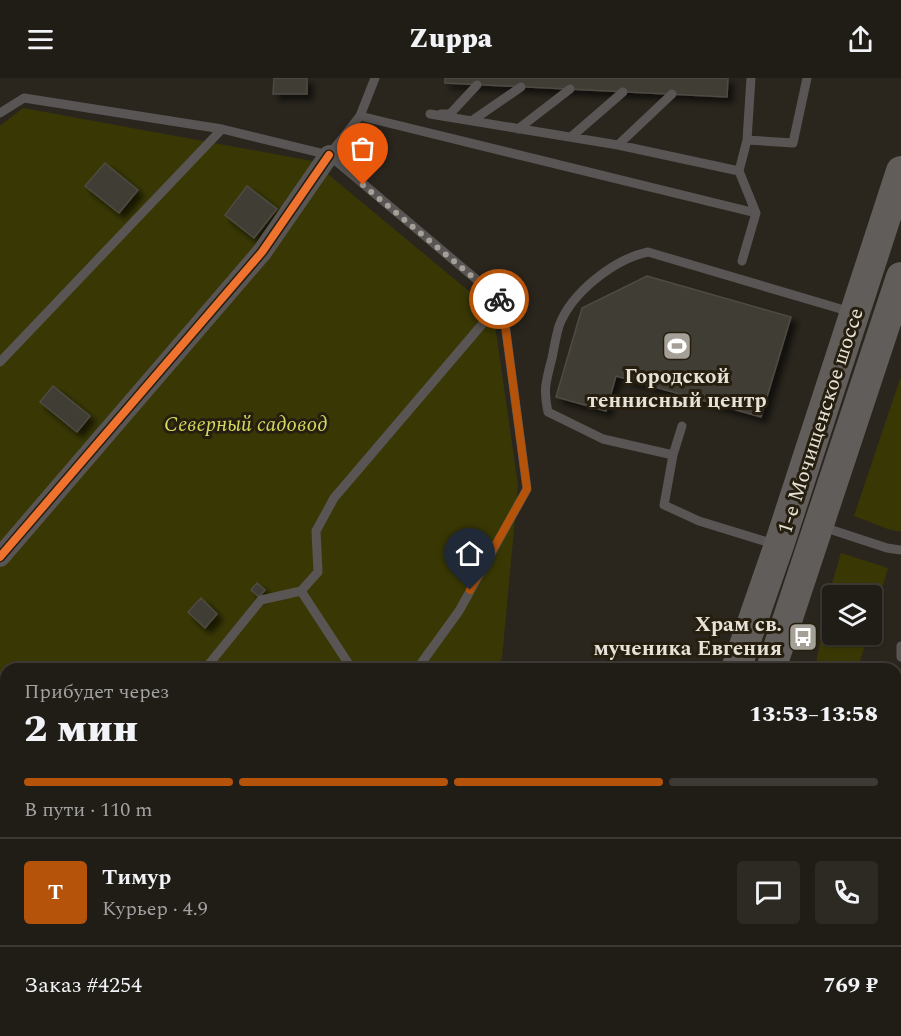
<!DOCTYPE html>
<html lang="ru">
<head>
<meta charset="utf-8">
<style>
  :root { --surface:#201c16; --page:#2d2923; --text:#f1f3f6; --muted:#a2a1a1; --line:#3d3a35; --accent:#b45309 }
  body { margin:0; font-family:Spectral,serif; background:var(--page); color:var(--text); height:100vh; display:flex; flex-direction:column; font-size:22px; white-space:nowrap }
  * { box-sizing:border-box; margin:0 }
  p { font-size:20px; color:var(--muted) }
  .icon { flex:none; width:33px; height:33px; fill:none; stroke:currentColor; stroke-width:2; stroke-linecap:round; stroke-linejoin:round }
  .map { position:relative; flex:1; overflow:hidden }
  .side { position:absolute; left:0px; top:585px; width:902px; height:374px; display:flex; flex-direction:column; background:var(--surface); border-radius:18px 18px 0 0; box-shadow:0 2px 4px #0004,0 0 0 2px var(--line) }
  .side>* { flex:none }
  .buttons { position:absolute; left:822px; top:507px; display:grid; gap:12px }
  .buttons a { display:grid; place-items:center; width:60px; height:60px; border-radius:6px; background:var(--surface); box-shadow:0 2px 4px #0004,0 0 0 2px var(--line); font-size:30px }
  .pin { position:absolute; display:grid; place-items:center; width:51px; height:51px; color:#fff; margin:-62px -26px; border-radius:50% 50% 50% 0; rotate:-45deg; box-shadow:0 0 6px #0007 }
  .pin .icon { rotate:45deg }
  .courier { position:absolute; display:grid; place-items:center; width:60px; height:60px; margin:-30px; border:4px solid #b45309; border-radius:50%; background:#fff; color:#222; box-shadow:0 2px 8px #0007 }
  .head em { font-style:normal; font-weight:800 }
  .head div { display:flex; flex-direction:column-reverse }
  .head { display:flex; align-items:center; justify-content:space-between; height:102px; padding:0 24px }
  h1 { font-size:39px; font-weight:800; line-height:45px }
  .bar { display:grid; grid-template-columns:repeat(4,1fr); gap:9px 6px; align-content:center; height:72px; padding:0 24px }
  .bar i { height:8px; border-radius:4px; background:var(--line) }
  .bar .current { background:var(--accent) }
  .bar p { grid-column:span 4 }
  .line { display:flex; align-items:center; gap:15px; padding:0 24px; border-top:2px solid var(--line) }
  .line div { flex:1 }
  .round { display:grid; place-items:center; flex:none; width:63px; height:63px; border-radius:6px; background:var(--page) }
  header { display:flex; justify-content:space-between; align-items:center; height:78px; padding:0 24px; background:var(--surface); font-size:27px; font-weight:800 }
  .map>svg:first-child { display:block }
  .green { fill:#393805 }
  .building { fill:#403d36; stroke:#4e4b43; stroke-width:1.5; filter:url(#shadow) }
  .lines { fill:none; stroke-linecap:round; stroke-linejoin:round }
  .service { stroke:#585554; stroke-width:9 }
  .minor { stroke:#585554; stroke-width:20 }
  .tertiary { stroke:#585554; stroke-width:24 }
  .primary { stroke:#615d5a; stroke-width:30 }
  .cycleway-casing { stroke:#261f0f; stroke-width:11 }
  .cycleway { stroke:#ef722f; stroke-width:8 }
  .done { stroke:#a5a097; stroke-width:6; stroke-dasharray:0 10.8 }
  .route { stroke:#b45309; stroke-width:8 }
  .labels { text-anchor:middle; dominant-baseline:central; stroke-width:6; stroke-linejoin:round; paint-order:stroke }
  .poi-label { font-size:21px; font-weight:bold; fill:#e7e2d8; stroke:#261f0f }
  .street-label { font-size:21px; fill:#e7e2d8; stroke:#261f0f }
  .park-label { font-size:21px; font-style:italic; fill:#d6d960; stroke:#261f0f }
</style>
</head>
<body>
<header><svg class="icon" aria-label="menu" viewBox="0 0 24 24"><path d="M4 6h16M4 12h16M4 18h16"/></svg>Zuppa<svg class="icon" aria-label="share" viewBox="0 0 24 24"><path d="M12 15V3M7 8l5-5 5 5M5 13v7h14v-7"/></svg></header>
<div class="map">
<svg width="901" height="958" viewBox="0 0 901 958">
  <defs>
    <filter id="shadow"><feDropShadow dx="5.5" dy="5.5" stdDeviation="3" flood-color="#0009"/></filter>
  </defs>
  <rect width="100%" height="100%" fill="#2a261e"/>
  <path class="green" d="M23,30L312,83L493,233L518,408L502,580L495,591H6V952L233,953L229,958H0V48Z
    M901,298V454L888,451L854,438Z
    M841,475L888,490L872,545V518H832V556L868,557L860,583L887,585V591H827L816,586L831,509Z
    M896,717L901,719V821H896Z
    M896,853H901V958H728L724,953L896,952Z
    M267,952H383L385,958H262Z"/>
  <path class="building" d="M274,0H307V16H273Z
    M445,0H728L727,19L445,5Z
    M105,85L138,112L119,135L85,108Z
    M247,108L277,131L254,160L225,137Z
    M647,198L791,239L761,339L616,298L606,333L556,319L582,230Z
    M53,308L90,338L77,354L40,324Z
    M257,505L265,512L259,519L251,512Z
    M201,520L217,536L205,550L188,534Z"/>
  <g class="lines">
    <path class="service" d="M0,35L24,20L222,51L329,77L502,223L527,411L459,533L417,591
      M430,36L618,67L739,93
      M441,36H450L477,7
      M360,38L756,135L739,93L747,62L751,0
      M473,42L521,9
      M518,51L570,11
      M571,59L623,14
      M747,62L793,65L807,0
      M618,67L672,16
      M329,77L360,38L375,0
      M742,183L756,135
      M0,284L222,51
      M682,348L673,377L664,427L699,443L774,466
      M673,377L603,361L548,334C543,310 546,304 552,280C554,270 556,258 559,248C571,215 614,181 648,174L851,234
      M823,449L887,470L901,472
      M301,513L352,591
      M901,568V579
      M205,591L261,522L301,513L318,494L316,453L334,420L502,223
      M896,839H901
      M0,847L6,840
      M457,952V958
      M135,958L140,952
      M470,958L473,952"/>
    <path class="minor" d="M0,479L262,174L329,77"/>
    <path class="tertiary" d="M710,952L712,958"/>
    <path class="primary" d="M736,591L779,467L901,93
      M771,591L901,199
      M578,958L581,952
      M617,958L620,952"/>
    <g class="cycleway-casing">
      <path id="cycleway" d="M0,479L262,174L329,77"/>
    </g>
    <use href="#cycleway" class="cycleway"/>
  </g>
  <g class="lines">
    <path class="done" d="M363,107L499,221"/>
    <path class="route" d="M470,512L527,411L502,223L499,221"/>
  </g>
  <defs>
    <g id="stadium-square" transform="scale(1.5)"><rect x="-9" y="-9" width="18" height="18" rx="4" fill="#a5a097" stroke="#261f0f"/><path d="M0-5a6.5 5 0 1 0 0 10a6.5 5 0 1 0 0-10ZM-3.5-1.8h7v3.6h-7Z" fill="#fff"/></g>
    <g id="bus-square" transform="scale(1.5)"><rect x="-9" y="-9" width="18" height="18" rx="4" fill="#a5a097" stroke="#261f0f"/><path d="M-5-6H5V4H4V6H2V4H-2V6H-4V4H-5ZM-3.5-4V0h7V-4ZM-3.5 1.2v1.5H-2V1.2ZM2 1.2v1.5H3.5V1.2Z" fill="#fff"/></g>
  </defs>
  <g fill-rule="evenodd">
    <use href="#stadium-square" x="677" y="268"/>
    <use href="#bus-square" x="803" y="559"/>
  </g>
  <g class="labels">
    <g class="poi-label">
      <text x="677" y="299">Городской<tspan x="677" dy="24">теннисный центр</tspan></text>
      <text x="782" y="547" text-anchor="end">Храм св.<tspan x="782" dy="24">мученика Евгения</tspan></text>
    </g>
    <g class="street-label">
      <text transform="translate(821 343) rotate(-72)">1-е Мочищенское шоссе</text>
    </g>
    <g class="park-label">
      <text x="246" y="347">Северный садовод</text>
    </g>
  </g>
</svg>
<div class="buttons">
<a><svg class="icon" aria-label="layers" viewBox="0 0 24 24"><path d="M12 4l9 5-9 5-9-5zM3 14l9 5 9-5"/></svg></a>
</div>
<div class="pin" style="left:363px;top:107px;background:#ea580c"><svg class="icon" aria-label="bag" viewBox="0 0 24 24"><path d="M5 8h14l-1 12H6zM9 8a3 3 0 0 1 6 0"/></svg></div>
<div class="pin" style="left:470px;top:512px;background:#1f2937"><svg class="icon" aria-label="home" viewBox="0 0 24 24"><path d="M3 11l9-7 9 7M6 9v11h12V9"/></svg></div>
<div class="courier" style="left:499px;top:221px"><svg class="icon" aria-label="bike" viewBox="0 0 24 24"><circle cx="6" cy="16" r="4"/><circle cx="18" cy="16" r="4"/><path d="M6 16l4-8h5l3 8M10 8l3 8H6M13 5h3"/></svg></div>
<section class="side">
<div class="head"><div><h1>2 мин</h1><p>Прибудет через</p></div><em>13:53–13:58</em></div>
<div class="bar"><i class="current"></i><i class="current"></i><i class="current"></i><i></i><p>В пути · 110 m</p></div>
<div class="line" style="height:108px"><b class="round" style="background:var(--accent);color:#fff">Т</b><div><b>Тимур</b><p>Курьер · 4.9</p></div><a class="round"><svg class="icon" aria-label="chat" viewBox="0 0 24 24"><path d="M4 5h16v11H9l-5 4z"/></svg></a><a class="round"><svg class="icon" aria-label="phone" viewBox="0 0 24 24"><path d="M5 4h4l2 5-3 2q2 4 5 5l2-3 5 2v4C11 20 4 13 5 4z"/></svg></a></div>
<div class="line" style="height:78px"><div>Заказ #4254</div><b>769 ₽</b></div>
</section>
</div>
</body>
</html>
